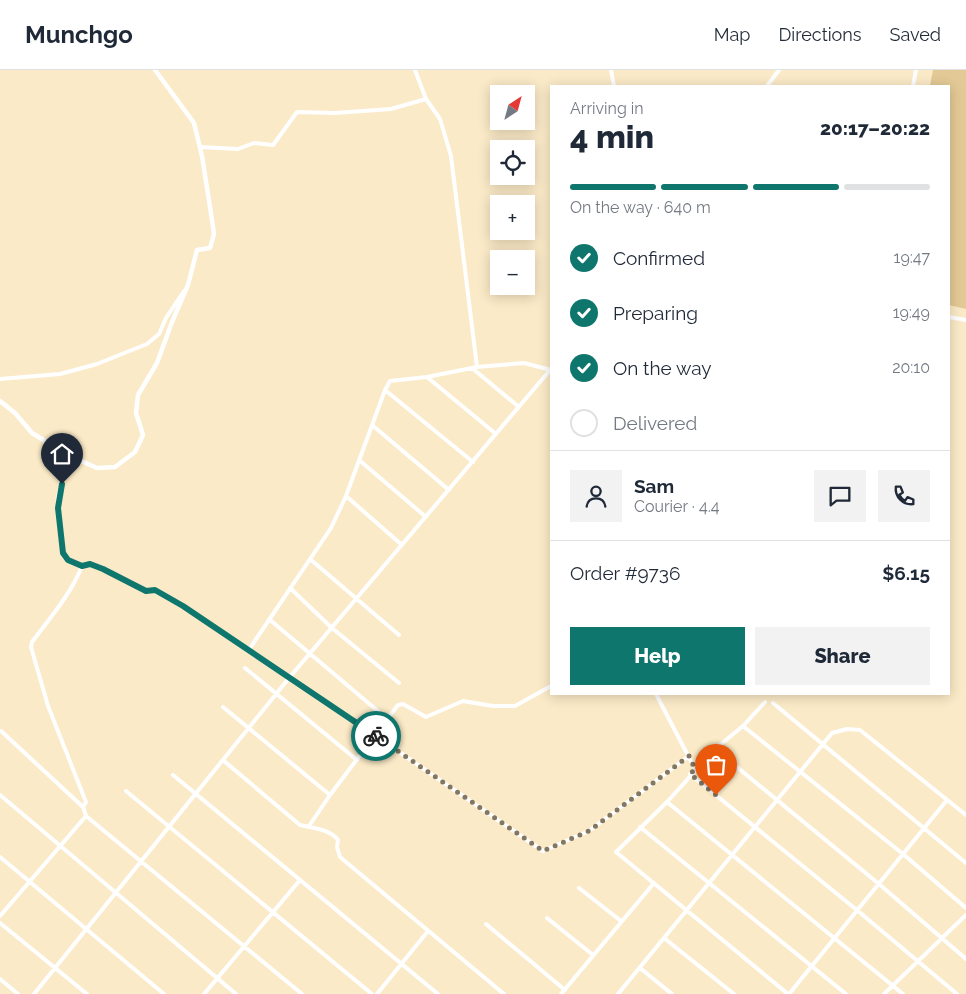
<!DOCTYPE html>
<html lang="en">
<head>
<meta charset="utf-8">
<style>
  :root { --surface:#fff; --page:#f2f2f3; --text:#1f2937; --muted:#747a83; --line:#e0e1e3; --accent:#0f766e }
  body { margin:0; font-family:Raleway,sans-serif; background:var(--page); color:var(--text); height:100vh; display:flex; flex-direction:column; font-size:19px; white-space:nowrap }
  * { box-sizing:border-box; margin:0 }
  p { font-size:16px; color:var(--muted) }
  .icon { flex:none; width:28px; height:28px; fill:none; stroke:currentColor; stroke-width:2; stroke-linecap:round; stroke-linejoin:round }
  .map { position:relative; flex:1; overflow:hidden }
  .panel { position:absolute; left:550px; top:15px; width:400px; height:610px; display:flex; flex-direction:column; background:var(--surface); border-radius:0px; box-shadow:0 2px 12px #0003 }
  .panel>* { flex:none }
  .needle { width:32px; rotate:36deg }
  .buttons { position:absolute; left:490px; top:15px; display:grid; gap:10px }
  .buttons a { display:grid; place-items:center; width:45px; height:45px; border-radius:0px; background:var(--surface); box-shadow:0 2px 12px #0003; font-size:25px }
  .pin { position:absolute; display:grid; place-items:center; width:42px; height:42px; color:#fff; margin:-51px -21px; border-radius:50% 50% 50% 0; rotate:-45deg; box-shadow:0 0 5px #0007 }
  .pin .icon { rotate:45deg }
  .courier { position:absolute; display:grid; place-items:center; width:50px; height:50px; margin:-25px; border:4px solid #0f766e; border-radius:50%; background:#fff; color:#222; box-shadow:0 1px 6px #0007 }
  .summary em { font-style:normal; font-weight:800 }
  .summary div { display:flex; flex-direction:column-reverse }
  .summary { display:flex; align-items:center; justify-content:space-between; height:85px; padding:0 20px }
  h1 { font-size:32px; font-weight:800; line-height:38px }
  .bar { display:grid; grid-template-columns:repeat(4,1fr); gap:8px 5px; align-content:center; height:60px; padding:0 20px }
  .bar i { height:6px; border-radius:4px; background:var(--line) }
  .bar .selected { background:var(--accent) }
  .bar p { grid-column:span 4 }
  .line { display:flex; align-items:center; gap:12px; padding:0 20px; border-top:1px solid var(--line) }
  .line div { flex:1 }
  .round { display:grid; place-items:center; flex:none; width:52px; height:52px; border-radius:0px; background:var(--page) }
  ol { padding:0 20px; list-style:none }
  li { display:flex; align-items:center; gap:15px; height:55px }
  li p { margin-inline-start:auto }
  li .icon { padding:5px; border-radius:50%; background:var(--accent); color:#fff; stroke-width:4 }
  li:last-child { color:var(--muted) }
  li i { width:28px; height:28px; border:2px solid var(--line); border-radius:50% }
  .primary-button { display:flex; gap:10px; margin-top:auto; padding:10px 20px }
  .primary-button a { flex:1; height:58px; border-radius:0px; background:var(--accent); color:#fff; font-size:20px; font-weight:800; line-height:58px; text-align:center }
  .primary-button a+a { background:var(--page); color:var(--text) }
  header { display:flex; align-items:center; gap:30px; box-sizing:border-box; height:70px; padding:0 25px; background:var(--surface); border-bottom:1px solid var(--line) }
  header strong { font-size:24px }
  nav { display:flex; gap:28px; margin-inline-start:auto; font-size:18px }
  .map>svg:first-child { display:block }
  .green { fill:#e3c995 }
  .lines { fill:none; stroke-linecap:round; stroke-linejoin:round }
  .minor { stroke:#fff; stroke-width:4 }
  .tertiary { stroke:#fff; stroke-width:4.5 }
  .done { stroke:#817762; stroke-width:5; stroke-dasharray:0 9 }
  .route { stroke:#0f766e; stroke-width:6 }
</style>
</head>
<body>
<header>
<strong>Munchgo</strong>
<nav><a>Map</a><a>Directions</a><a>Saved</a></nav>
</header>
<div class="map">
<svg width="966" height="924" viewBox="0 0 966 924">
  <rect width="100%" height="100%" fill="#fbeac7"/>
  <path class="green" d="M933,0H966V239L949,235V16H930Z"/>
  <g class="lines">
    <path class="minor" d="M415,0L426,29L440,49L451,86L477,297
      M611,0L614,16
      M767,16L779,0
      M913,16L916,0
      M200,77L238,79L254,73L273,75L297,42L335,43L391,39L426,29
      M949,247L966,250
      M472,298L519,337
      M427,307L496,364
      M0,309L60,304L97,294L147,274L159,264L166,248L184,221
      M385,320L473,392
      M372,355L449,420
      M359,390L426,447
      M346,426L402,475
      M310,489L399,565
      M290,518L332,558L399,613
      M269,549L379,642
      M248,581L331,458L346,426L385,320L390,311L427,307L477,297L524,293L551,300
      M245,598L357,690
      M656,624L695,699
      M765,632L743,656L715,679L667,732L616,782L788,924
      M773,633L966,793
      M223,637L330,725
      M743,656L903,784L966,838
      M1,661L83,737L86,746L302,924
      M715,679L879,814L966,889
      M224,691L300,755C312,758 330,759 338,770L337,777L340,787L504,924
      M690,704L858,841L957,924
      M173,705L438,924
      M126,721L372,924
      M0,725L236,924
      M667,732L903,924
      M83,737L86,732L48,636L31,577L32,572C50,548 71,524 82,496L90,494L103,499L146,521H155L197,545L248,581L376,666L543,781L589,761L689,686
      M309,756L330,725L398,635L403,634L426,647L463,631L493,636H515L551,616
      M640,757L846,924
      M0,787L164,924
      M579,818L621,851
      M0,846L86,746
      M547,848L593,885
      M0,853L87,924
      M486,854L565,920
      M664,868L734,924
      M640,898L672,924
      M0,909L18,924
      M34,924L289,608L550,300
      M204,924L300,810
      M377,924L428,861
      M561,924L654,813
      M618,924L832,663L847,659L860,660L966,745
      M789,924L947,730
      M884,924L966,845"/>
    <path class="tertiary" d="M0,331L15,343L32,363L68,385L58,428L59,453L63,483L68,490L82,496
      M68,385L97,398L115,397L135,382L143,365L136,343L138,325L157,293L172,252L188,215L197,180L210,178L214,164L210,137L202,86L194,53L155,0"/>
  </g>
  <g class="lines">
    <path class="done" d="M376,666L543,781L589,761L689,686L695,699L690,704L716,725"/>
    <path class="route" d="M62,414L58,438L63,483L68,490L82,496L90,494L103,499L146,521L155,520L183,536L376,666"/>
  </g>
</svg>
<div class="buttons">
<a><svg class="needle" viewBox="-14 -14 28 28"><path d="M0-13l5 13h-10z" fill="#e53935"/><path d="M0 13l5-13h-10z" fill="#747a83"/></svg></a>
<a><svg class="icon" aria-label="locate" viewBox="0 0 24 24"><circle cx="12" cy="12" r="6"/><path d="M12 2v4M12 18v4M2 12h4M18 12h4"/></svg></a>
<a>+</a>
<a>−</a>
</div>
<div class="pin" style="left:716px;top:725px;background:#ea580c"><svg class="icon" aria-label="bag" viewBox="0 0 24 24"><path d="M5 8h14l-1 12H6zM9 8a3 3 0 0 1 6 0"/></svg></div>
<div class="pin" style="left:62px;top:414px;background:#1f2937"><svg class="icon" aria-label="home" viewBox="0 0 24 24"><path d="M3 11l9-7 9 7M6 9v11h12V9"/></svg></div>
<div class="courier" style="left:376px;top:666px"><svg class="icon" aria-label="bike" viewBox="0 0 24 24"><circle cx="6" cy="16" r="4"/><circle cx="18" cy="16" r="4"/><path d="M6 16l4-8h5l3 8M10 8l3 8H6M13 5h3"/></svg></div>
<section class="panel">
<div class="summary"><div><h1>4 min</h1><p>Arriving in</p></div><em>20:17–20:22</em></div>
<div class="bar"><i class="selected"></i><i class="selected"></i><i class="selected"></i><i></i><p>On the way · 640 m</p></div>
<ol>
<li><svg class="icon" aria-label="check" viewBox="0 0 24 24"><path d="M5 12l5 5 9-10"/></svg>Confirmed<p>19:47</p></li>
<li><svg class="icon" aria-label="check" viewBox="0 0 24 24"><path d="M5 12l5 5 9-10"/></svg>Preparing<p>19:49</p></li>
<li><svg class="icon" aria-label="check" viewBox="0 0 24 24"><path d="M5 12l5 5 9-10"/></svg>On the way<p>20:10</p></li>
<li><i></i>Delivered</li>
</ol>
<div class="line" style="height:90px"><a class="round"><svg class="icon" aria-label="person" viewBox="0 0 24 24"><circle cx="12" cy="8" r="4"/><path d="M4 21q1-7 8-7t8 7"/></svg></a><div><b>Sam</b><p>Courier · 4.4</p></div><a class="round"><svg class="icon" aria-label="chat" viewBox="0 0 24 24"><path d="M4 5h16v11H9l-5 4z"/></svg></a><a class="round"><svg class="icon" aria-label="phone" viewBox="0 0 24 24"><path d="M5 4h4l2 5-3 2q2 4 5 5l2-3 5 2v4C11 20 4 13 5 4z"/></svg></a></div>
<div class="line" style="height:65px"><div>Order #9736</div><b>$6.15</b></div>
<div class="primary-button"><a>Help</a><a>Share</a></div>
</section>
</div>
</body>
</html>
